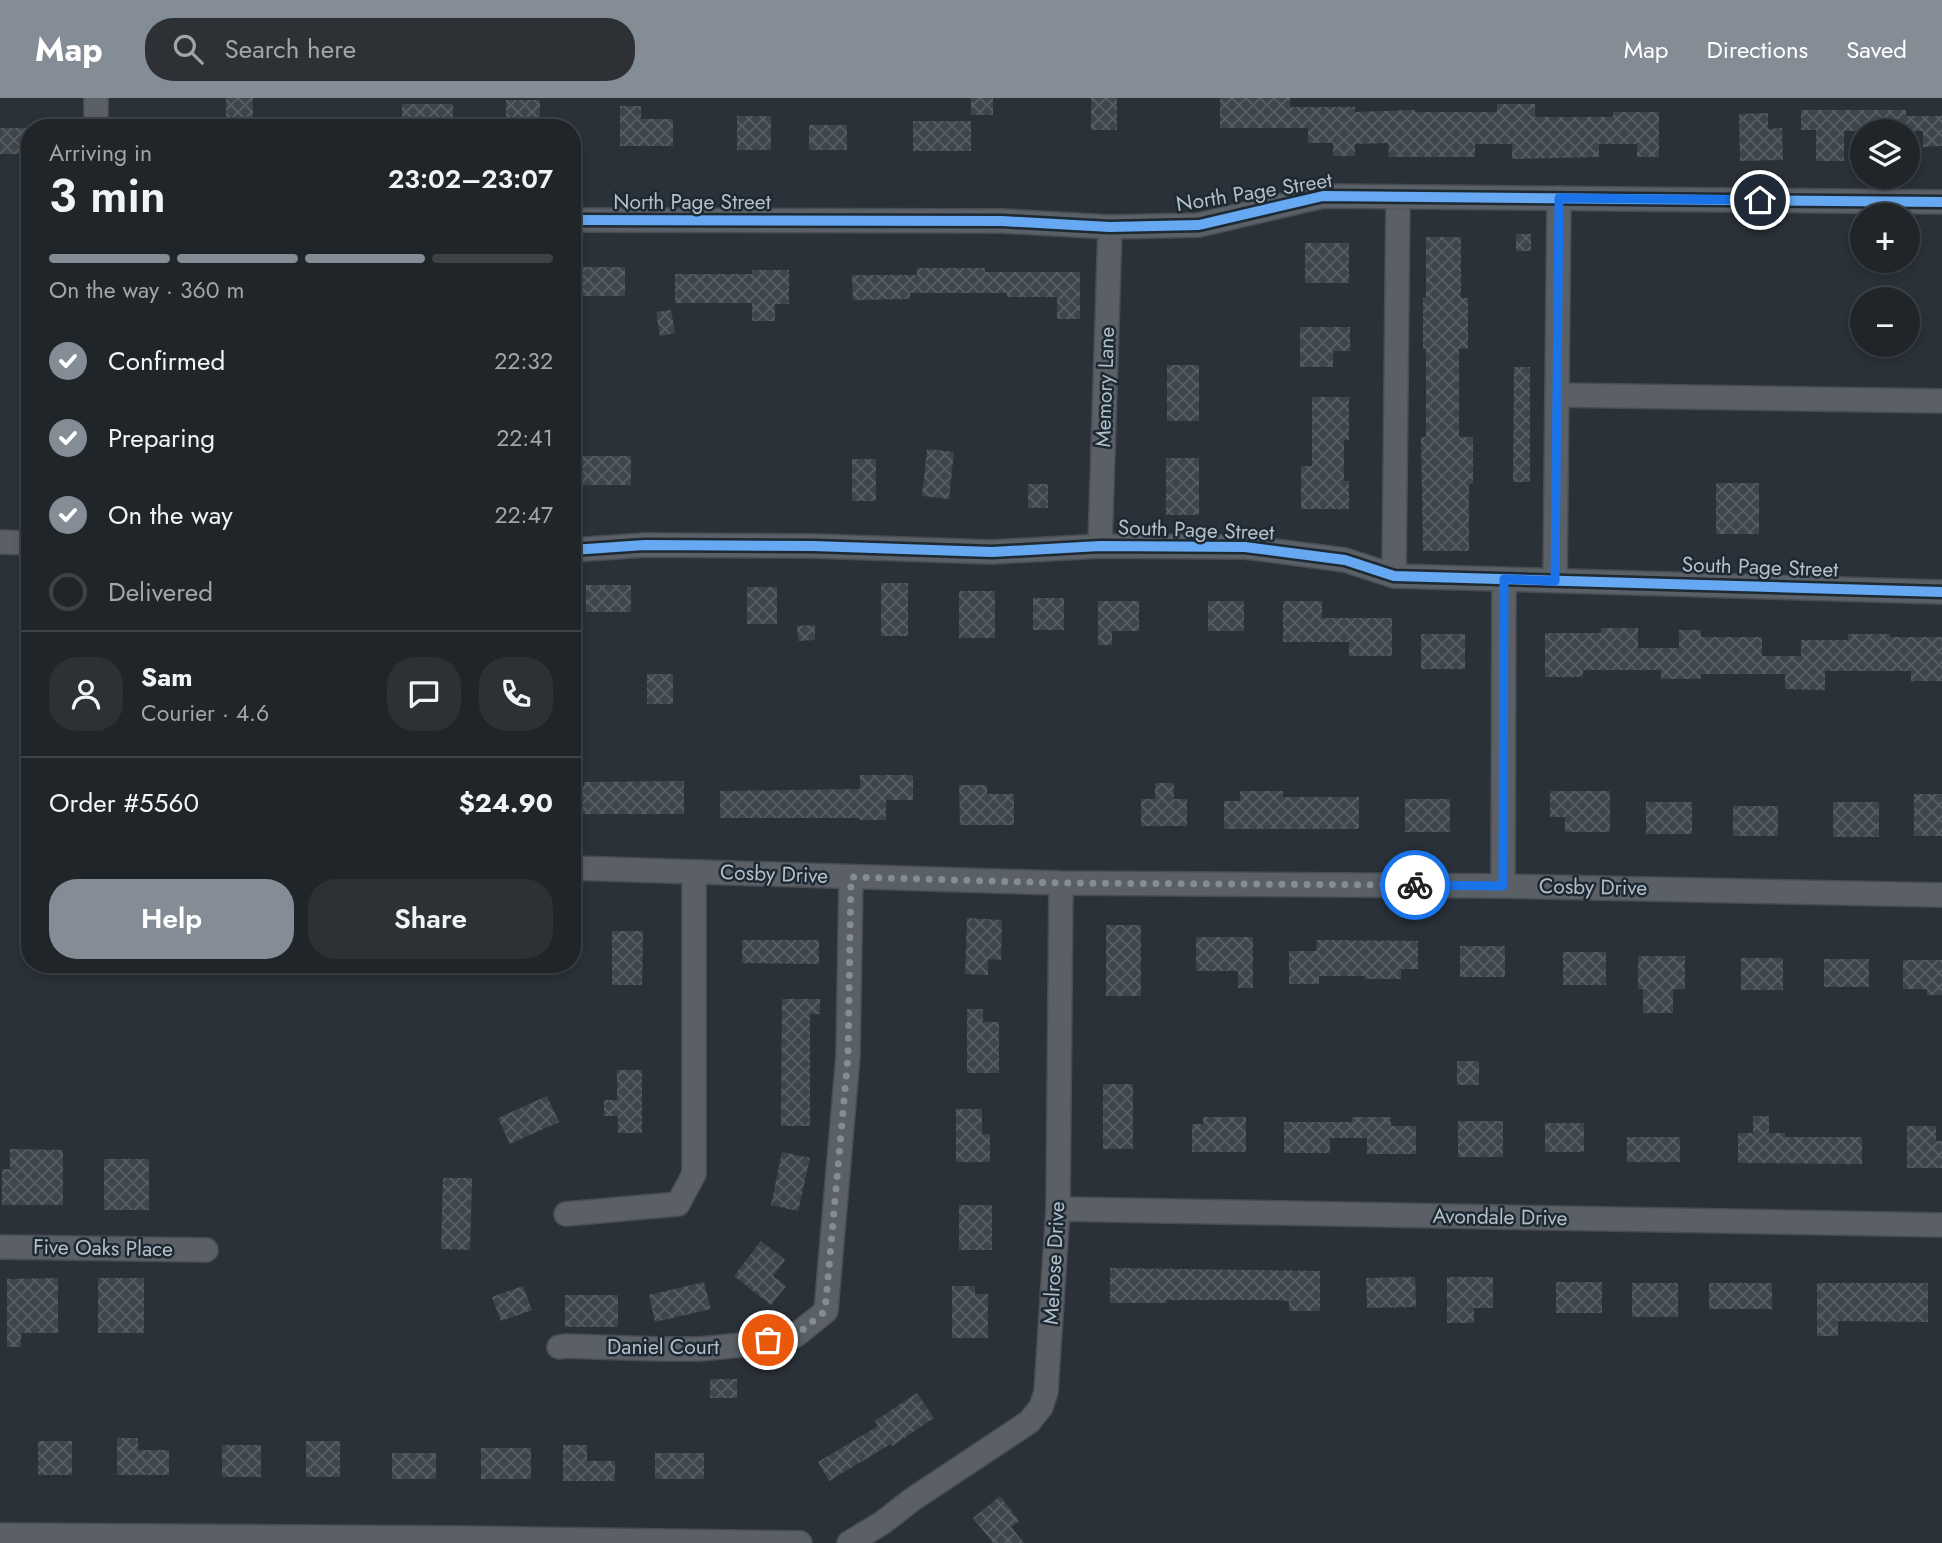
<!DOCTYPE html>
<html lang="en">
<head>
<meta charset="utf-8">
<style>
  :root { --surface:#20252a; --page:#2d3136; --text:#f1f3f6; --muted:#a2a5a8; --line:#3d4247; --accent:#848d96 }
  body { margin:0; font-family:Jost,sans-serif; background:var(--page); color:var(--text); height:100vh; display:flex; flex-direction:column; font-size:26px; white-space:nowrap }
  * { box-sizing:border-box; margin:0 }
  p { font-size:23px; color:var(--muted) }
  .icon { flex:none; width:38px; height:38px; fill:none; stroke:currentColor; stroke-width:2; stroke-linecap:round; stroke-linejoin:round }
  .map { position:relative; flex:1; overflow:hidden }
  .details { position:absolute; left:21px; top:21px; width:560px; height:854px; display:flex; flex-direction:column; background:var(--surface); border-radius:28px; box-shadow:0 4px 10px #0003,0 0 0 2px var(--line) }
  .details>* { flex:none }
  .tools { position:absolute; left:1850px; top:21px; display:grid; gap:14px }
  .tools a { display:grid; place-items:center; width:70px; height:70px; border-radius:50%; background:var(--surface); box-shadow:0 4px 10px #0003,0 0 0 2px var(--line); font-size:35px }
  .pin { position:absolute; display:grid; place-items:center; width:60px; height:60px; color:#fff; margin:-30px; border:4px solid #fff; border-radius:50%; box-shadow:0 2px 7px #0007 }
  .courier { position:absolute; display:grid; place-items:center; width:70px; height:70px; margin:-35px; border:5px solid #1a73e8; border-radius:50%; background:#fff; color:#222; box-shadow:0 2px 9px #0007 }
  .overview em { font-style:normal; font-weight:600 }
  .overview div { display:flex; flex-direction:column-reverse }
  .overview { display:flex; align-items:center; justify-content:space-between; height:119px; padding:0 28px }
  h1 { font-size:46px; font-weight:600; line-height:52px }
  .bar { display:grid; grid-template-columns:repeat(4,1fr); gap:10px 7px; align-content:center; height:84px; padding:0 28px }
  .bar i { height:9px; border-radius:5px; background:var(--line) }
  .bar .current { background:var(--accent) }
  .bar p { grid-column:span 4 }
  .line { display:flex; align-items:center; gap:18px; padding:0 28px; border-top:2px solid var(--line) }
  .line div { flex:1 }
  .round { display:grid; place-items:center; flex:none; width:74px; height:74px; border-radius:28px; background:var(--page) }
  ol { padding:0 28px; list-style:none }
  li { display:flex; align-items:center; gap:21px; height:77px }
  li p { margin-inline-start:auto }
  li .icon { padding:7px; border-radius:50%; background:var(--accent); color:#fff; stroke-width:4 }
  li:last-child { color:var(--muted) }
  li i { width:38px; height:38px; border:4px solid var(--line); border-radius:50% }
  .cta { display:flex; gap:14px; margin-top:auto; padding:14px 28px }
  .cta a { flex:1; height:80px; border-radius:28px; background:var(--accent); color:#fff; font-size:28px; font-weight:600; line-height:80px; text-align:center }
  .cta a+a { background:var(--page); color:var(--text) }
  header { display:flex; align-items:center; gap:42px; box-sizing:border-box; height:98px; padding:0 35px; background:var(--accent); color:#fff }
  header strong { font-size:33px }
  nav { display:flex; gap:38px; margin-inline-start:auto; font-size:24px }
  .search { width:490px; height:63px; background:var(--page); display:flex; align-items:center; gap:18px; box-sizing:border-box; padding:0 24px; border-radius:28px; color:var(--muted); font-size:26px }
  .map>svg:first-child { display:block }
  .building { fill:url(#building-cross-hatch) }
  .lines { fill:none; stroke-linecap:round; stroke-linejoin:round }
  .minor-casing { stroke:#484d53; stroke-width:26 }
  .minor { stroke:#5a6066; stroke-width:23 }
  .cycleway-casing { stroke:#1d2933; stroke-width:15 }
  .cycleway { stroke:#66a8f1; stroke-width:10 }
  .done { stroke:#848d96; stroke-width:7; stroke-dasharray:0 12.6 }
  .route { stroke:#1a73e8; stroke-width:9 }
  .labels { text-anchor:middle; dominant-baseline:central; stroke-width:5; stroke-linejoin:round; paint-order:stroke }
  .street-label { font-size:21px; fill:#b4bfc9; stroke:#1d2933 }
</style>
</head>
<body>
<header>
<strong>Map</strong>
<div class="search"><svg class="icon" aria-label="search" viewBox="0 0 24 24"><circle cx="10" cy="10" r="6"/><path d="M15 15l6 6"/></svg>Search here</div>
<nav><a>Map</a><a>Directions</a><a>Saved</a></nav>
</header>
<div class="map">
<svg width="1942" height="1445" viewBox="0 0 1942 1445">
  <defs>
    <pattern id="building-cross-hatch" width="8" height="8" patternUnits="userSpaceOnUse" patternTransform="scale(1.75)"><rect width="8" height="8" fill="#3f464b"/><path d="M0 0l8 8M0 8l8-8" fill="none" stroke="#585f64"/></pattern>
  </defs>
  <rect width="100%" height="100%" fill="#2a3138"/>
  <path class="building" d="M226,0H253V30H226Z
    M971,0H993V17H971Z
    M1091,0H1117V32H1091Z
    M1220,0H1290V9H1355V14L1415,12V14H1497V6H1535V19H1613V14H1659V59H1637V46H1599V59L1512,61V46H1475V59H1389L1388,45L1355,46V58H1333V45H1308V30H1220Z
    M506,2H540V30H506Z
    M402,6H453V30H402Z
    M620,8H641V21H673V48H620Z
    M1801,12H1906V18H1942V48L1923,49V33H1844V63H1816V32H1801Z
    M1768,15V31L1782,30L1783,62L1740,63L1739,16Z
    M737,18H771V52H737Z
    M913,23H971V53H913Z
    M809,27H847V52H809Z
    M0,30H30V56H0Z
    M1516,136H1531V153H1516Z
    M1426,139H1461V200H1468V251H1459V339H1473V386H1469V453H1423L1421,339H1426V251H1423V200H1426Z
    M1305,145H1349V185H1305Z
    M579,169H625V198H579Z
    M917,170H985V174H1080V221H1057V199H1007V195H910V201L853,202L852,177H917Z
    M752,172H789V206H775V223H752V205H675V176H752Z
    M671,212L675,235L660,238L656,214Z
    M1300,229H1350V253H1333V269H1300Z
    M1167,267H1199V323H1167Z
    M1514,269H1530V384H1513Z
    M1312,299H1349V342H1344V383H1349V411H1301V368H1312Z
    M927,351L954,354L949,401L922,398Z
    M572,358H631V387H572Z
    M1166,360H1199V417H1166Z
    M852,361H876V403H852Z
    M1716,385H1759V436H1716Z
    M1028,386H1048V410H1028Z
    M881,485H908V538H881Z
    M586,487H631V514H586Z
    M747,489H777V526H747Z
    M959,493H995V540H959Z
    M1033,500H1064V532H1033Z
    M1098,503H1139V533H1112V547H1098Z
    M1208,503H1244V533H1208Z
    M1283,503H1322V520H1392V558H1349V544H1283Z
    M815,527V542L798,543L797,528Z
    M1601,530H1638V550H1679V532H1701V539H1762V558H1801V542H1848V536H1890V539H1942V583H1911V573H1825V592L1785,591V576H1701V581H1661V572H1583V579H1545V535H1601Z
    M1421,536H1465V571H1421Z
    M647,576H673V606H647Z
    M860,677H913V702H886V722H860V720H720V693L860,691Z
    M684,683V716H572V688H584V684Z
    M1155,685H1174V701H1187V728H1141V701H1155Z
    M959,687H987V696H1014V727H960Z
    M1240,693H1283V699H1359V731H1224V703H1240Z
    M1550,693H1610V734H1565V719H1550Z
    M1914,696H1942V738H1914Z
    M1405,701H1450V734H1405Z
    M1646,704H1692V736H1646Z
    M1833,704H1879V739H1833Z
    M1733,708H1778V738H1733Z
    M967,820L1002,822L1001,862L988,861V877L965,876Z
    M1106,827H1141V898H1106Z
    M612,833H643L642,887H612Z
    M1196,839H1253V890H1238V873H1196Z
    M742,842H819V866L742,865Z
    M1317,842L1418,843V871H1401V881H1365V878H1319V886H1289V853H1316Z
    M1460,848H1505V879H1460Z
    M1563,854H1606V887H1563Z
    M1638,858H1685V891H1673V915H1643V891H1638Z
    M1741,860H1783V892H1741Z
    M1824,861H1869V889H1824Z
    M1903,862H1942V897H1927V891H1903Z
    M782,901H820V916H810V1028H781Z
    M967,911H983V924H999V975H967Z
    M1457,963H1479V987H1457Z
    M617,972H642V1035H618V1018H604V1002H617Z
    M1103,986H1133V1051H1103Z
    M547,998L559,1024L510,1046L498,1020Z
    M956,1011H982V1036H990V1064H956Z
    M1753,1018H1769V1035H1785V1039H1862V1066L1738,1065V1035H1753Z
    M1203,1019H1246V1054H1192V1026H1203Z
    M1352,1019H1391V1028H1416V1056H1367V1040H1330V1055H1284V1024H1352Z
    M1458,1023H1503V1059H1458Z
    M1545,1025H1584V1054H1545Z
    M1907,1028H1936V1043H1942V1070H1907Z
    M1627,1039H1680V1064H1627Z
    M10,1051L63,1052V1107H2V1071H10Z
    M782,1054L810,1060L798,1113L771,1107Z
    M104,1061H149V1112H104Z
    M443,1080H472L470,1152L441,1151Z
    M959,1107H992V1152H959Z
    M761,1143L785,1162L773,1178L786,1188L771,1207L734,1178Z
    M1110,1170L1320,1173V1213H1289V1203L1276,1202H1167V1205H1110Z
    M1415,1179L1416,1209L1367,1210L1366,1180Z
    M1447,1179H1493V1210H1474V1225H1447Z
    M58,1180V1235H21V1249H7V1181Z
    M98,1180H144V1235H98Z
    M704,1184L711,1211L655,1224L649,1197Z
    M1556,1184H1602V1215H1556Z
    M1632,1185H1678V1219H1632Z
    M1709,1185H1772V1211H1709Z
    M1817,1185H1928V1224L1838,1223V1238H1817Z
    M523,1188L532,1212L501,1223L492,1199Z
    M952,1188H975V1196H988V1240H952Z
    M565,1197H618V1229H565Z
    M710,1281H737V1300H710Z
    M917,1295L934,1320L892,1348L891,1346L829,1383L818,1364L878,1328L875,1323Z
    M117,1340H138V1352H169V1377H117Z
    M38,1343H72V1377H38Z
    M306,1343H340V1379H306Z
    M222,1347H261V1379H222Z
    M563,1347H587V1363H615V1383H563Z
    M481,1350H531V1381H481Z
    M392,1355H436V1381H392Z
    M655,1355H704V1381H655Z
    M1000,1398L1019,1423L1011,1429L1024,1445H993L973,1420Z"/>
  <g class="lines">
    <g class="minor-casing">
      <path id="minor" d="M96,0V30
        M572,122L1002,123L1110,129L1199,127L1323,98L1942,104
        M1557,297L1942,303
        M0,444L30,445
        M1100,448L1110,129
        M572,452L645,447L813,448L992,454L1100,448L1245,449L1345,462L1394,478L1942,494
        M1394,478L1398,99
        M1555,483L1559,100
        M572,770L1061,785L1503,788L1942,797
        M1503,788L1504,481
        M1058,1111L1942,1127
        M566,1116L678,1106L694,1076V774
        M0,1149L206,1152
        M559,1249L565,1248L659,1251H699L742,1247L795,1238L826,1213L848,958L851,779
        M0,1437L460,1440L800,1445
        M849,1445L882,1425L913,1401L1029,1324L1041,1309L1046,1294L1058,1111L1061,785"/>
    </g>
    <use href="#minor" class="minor"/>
    <g class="cycleway-casing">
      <path id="cycleway" d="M572,122L1002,123L1110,129L1199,127L1323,98L1942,104
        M572,452L645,447L813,448L992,454L1100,448L1245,449L1345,462L1394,478L1942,494"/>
    </g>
    <use href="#cycleway" class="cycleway"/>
  </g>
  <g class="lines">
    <path class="done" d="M768,1242L795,1238L825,1213L848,958L851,779L1061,785L1415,787"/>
    <path class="route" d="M1415,787L1503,788L1504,481L1555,483L1559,100L1760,102"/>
  </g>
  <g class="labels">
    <g class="street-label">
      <text transform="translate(1254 94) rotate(-9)">North Page Street</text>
      <text x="692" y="104">North Page Street</text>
      <text transform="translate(1105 289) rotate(-88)">Memory Lane</text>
      <text transform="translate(1196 432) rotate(2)">South Page Street</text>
      <text transform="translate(1760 469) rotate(2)">South Page Street</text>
      <text transform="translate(774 776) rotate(2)">Cosby Drive</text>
      <text transform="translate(1593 789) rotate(1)">Cosby Drive</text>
      <text transform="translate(1500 1119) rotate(1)">Avondale Drive</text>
      <text transform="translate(103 1150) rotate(1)">Five Oaks Place</text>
      <text transform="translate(1054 1165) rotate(-87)">Melrose Drive</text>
      <text x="663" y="1249">Daniel Court</text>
    </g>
  </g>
</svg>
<div class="tools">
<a><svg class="icon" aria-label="layers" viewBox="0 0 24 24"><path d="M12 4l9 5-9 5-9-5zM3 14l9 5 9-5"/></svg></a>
<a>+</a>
<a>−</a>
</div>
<div class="pin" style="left:768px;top:1242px;background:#ea580c"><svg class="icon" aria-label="bag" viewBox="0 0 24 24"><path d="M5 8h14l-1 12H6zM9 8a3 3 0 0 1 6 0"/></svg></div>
<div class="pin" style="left:1760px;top:102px;background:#1f2937"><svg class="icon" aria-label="home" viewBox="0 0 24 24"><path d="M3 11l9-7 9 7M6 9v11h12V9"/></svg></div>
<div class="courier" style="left:1415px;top:787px"><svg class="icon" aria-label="bike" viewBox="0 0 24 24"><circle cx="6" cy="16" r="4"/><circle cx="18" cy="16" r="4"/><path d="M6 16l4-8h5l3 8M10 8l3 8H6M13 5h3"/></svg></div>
<section class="details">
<div class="overview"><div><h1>3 min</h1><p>Arriving in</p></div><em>23:02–23:07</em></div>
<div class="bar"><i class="current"></i><i class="current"></i><i class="current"></i><i></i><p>On the way · 360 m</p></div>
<ol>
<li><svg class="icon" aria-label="check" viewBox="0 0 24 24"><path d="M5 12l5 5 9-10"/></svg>Confirmed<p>22:32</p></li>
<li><svg class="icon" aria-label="check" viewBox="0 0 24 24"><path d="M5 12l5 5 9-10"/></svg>Preparing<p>22:41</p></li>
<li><svg class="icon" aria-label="check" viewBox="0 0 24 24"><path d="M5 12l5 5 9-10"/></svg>On the way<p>22:47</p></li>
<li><i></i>Delivered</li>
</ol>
<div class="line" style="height:126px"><a class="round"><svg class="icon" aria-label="person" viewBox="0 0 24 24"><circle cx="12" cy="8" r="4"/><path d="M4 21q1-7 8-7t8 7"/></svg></a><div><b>Sam</b><p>Courier · 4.6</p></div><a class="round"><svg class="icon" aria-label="chat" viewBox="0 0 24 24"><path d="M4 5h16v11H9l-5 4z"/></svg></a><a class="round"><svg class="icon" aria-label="phone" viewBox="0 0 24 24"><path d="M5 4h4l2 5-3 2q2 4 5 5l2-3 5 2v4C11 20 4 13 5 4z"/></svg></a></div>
<div class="line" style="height:91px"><div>Order #5560</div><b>$24.90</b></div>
<div class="cta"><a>Help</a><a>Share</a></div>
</section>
</div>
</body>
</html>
